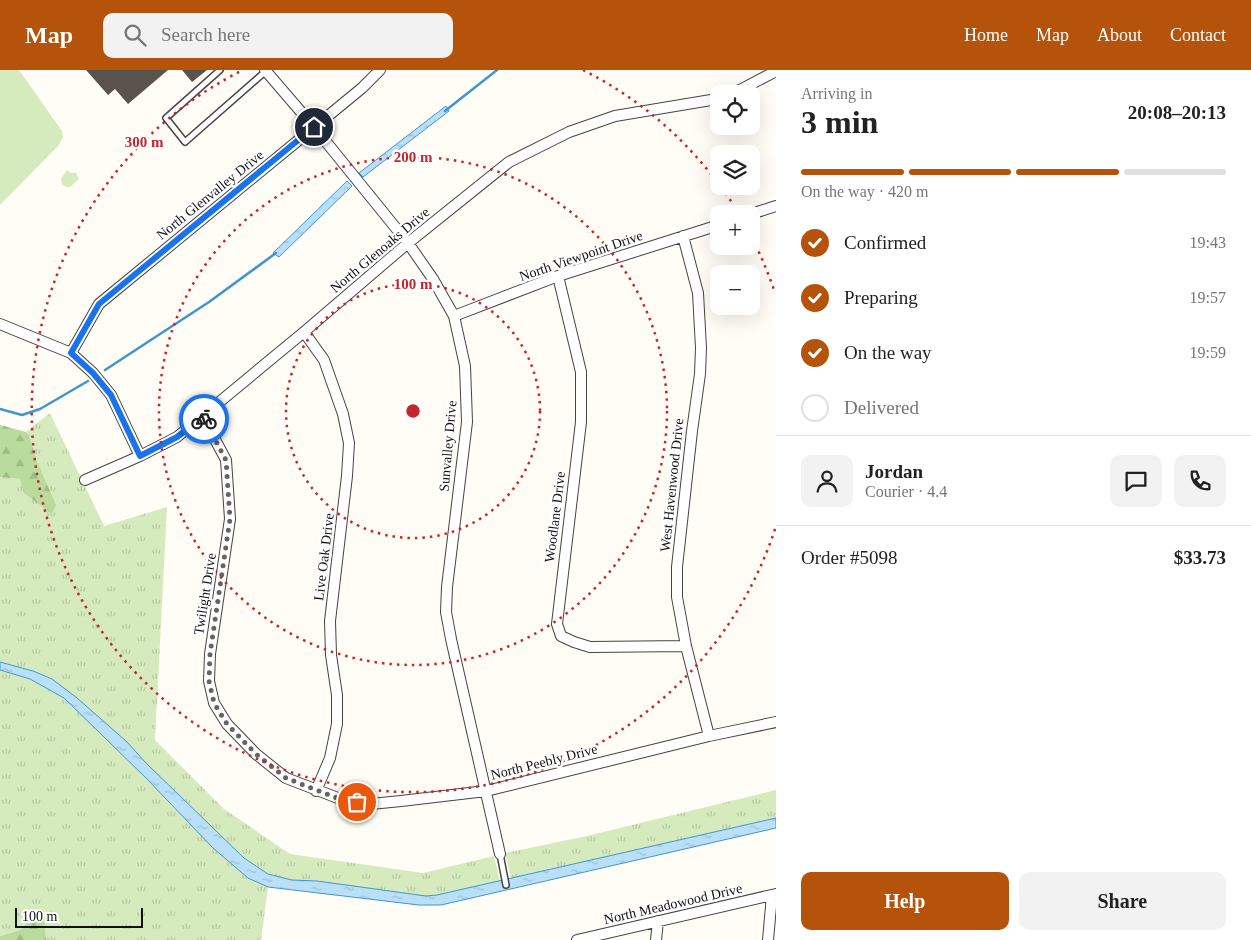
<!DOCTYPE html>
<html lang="en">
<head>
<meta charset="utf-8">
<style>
  :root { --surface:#fff; --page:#f2f2f2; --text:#222; --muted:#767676; --line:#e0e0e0; --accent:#b45309 }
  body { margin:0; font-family:Georgia,serif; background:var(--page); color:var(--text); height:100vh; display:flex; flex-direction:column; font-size:19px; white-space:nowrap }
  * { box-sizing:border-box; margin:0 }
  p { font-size:16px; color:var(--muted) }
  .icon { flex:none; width:28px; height:28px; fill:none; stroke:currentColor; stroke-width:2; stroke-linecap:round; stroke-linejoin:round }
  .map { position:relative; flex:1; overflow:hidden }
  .side { display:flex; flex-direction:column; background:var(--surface); width:475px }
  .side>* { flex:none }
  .fabs { position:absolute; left:710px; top:15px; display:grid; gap:10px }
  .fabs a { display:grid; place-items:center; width:50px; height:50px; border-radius:10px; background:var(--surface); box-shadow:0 5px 20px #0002; font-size:25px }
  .scale { position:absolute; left:15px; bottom:12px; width:128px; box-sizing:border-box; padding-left:5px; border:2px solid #111; border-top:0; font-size:14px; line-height:18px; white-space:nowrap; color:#111; -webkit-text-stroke:4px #fff; paint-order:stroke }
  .pin { position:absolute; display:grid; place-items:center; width:42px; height:42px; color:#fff; margin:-21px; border:2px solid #fff; border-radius:50%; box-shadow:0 1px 5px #0007 }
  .courier { position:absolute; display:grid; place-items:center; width:50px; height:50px; margin:-25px; border:4px solid #1a73e8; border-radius:50%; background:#fff; color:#222; box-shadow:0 1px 6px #0007 }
  .headline em { font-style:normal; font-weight:700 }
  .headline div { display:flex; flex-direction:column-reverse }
  .headline { display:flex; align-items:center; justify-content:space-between; height:85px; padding:0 25px }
  h1 { font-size:32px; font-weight:700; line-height:38px }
  .bar { display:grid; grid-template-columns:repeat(4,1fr); gap:8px 5px; align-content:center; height:60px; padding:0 25px }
  .bar i { height:6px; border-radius:4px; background:var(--line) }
  .bar .active { background:var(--accent) }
  .bar p { grid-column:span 4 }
  .line { display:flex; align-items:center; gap:12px; padding:0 25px; border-top:1px solid var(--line) }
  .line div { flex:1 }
  .round { display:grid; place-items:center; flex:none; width:52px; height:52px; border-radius:10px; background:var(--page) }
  ol { padding:0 25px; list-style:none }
  li { display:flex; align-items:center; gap:15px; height:55px }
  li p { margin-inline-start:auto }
  li .icon { padding:5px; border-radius:50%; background:var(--accent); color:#fff; stroke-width:4 }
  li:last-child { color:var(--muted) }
  li i { width:28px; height:28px; border:2px solid var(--line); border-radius:50% }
  .button { display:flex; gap:10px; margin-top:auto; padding:10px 25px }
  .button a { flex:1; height:58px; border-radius:10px; background:var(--accent); color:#fff; font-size:20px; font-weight:700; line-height:58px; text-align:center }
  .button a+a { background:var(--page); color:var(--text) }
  header { display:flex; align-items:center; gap:30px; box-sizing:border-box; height:70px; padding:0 25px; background:var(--accent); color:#fff }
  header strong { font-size:24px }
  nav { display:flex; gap:28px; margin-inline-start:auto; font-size:18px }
  .search { width:350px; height:45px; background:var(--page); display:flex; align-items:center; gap:12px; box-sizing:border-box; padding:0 18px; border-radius:10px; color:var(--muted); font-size:19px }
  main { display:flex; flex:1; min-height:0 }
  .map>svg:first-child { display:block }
  .grass { fill:url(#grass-tufts) }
  .forest { fill:url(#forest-firs) }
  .park { fill:#d5ebbd }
  .water { fill:url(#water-ripples); stroke:#3f96cf }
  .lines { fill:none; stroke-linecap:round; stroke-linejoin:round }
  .stream { stroke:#3f96cf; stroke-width:2.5 }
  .building { fill:#5a524d }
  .service-casing { stroke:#444; stroke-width:8 }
  .minor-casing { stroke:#444; stroke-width:12 }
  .service { stroke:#fff; stroke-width:5 }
  .minor { stroke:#fff; stroke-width:10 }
  .done { stroke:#646461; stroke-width:5; stroke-dasharray:0 9 }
  .route { stroke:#1a73e8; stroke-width:6 }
  .ring { fill:none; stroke:#c4262e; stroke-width:2.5; stroke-dasharray:2.5 5 }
  .labels { text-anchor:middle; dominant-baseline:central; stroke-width:5; stroke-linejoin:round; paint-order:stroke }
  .street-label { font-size:14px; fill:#111; stroke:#fff }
  .centre { fill:#c4262e; stroke:#fff; stroke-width:2.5 }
  .ring-label { font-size:15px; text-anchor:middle; font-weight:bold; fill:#c4262e; stroke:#fff; stroke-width:5; stroke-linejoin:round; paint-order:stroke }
</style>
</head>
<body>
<header>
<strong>Map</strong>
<div class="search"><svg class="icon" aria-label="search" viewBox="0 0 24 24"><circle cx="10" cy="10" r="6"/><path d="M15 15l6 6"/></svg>Search here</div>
<nav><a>Home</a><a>Map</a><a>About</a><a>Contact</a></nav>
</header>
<main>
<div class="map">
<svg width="776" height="870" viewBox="0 0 776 870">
  <defs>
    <pattern id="grass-tufts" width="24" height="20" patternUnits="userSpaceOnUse" patternTransform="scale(1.25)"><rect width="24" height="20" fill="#d5ebbd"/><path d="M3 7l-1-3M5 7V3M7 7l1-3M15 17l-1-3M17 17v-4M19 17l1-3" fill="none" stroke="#b6c8a1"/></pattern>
    <pattern id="forest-firs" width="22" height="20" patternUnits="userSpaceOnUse" patternTransform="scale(1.25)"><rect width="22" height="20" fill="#b9dc9c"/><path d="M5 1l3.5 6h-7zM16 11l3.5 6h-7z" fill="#9ebc85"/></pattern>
    <pattern id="water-ripples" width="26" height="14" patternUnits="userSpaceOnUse" patternTransform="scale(1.25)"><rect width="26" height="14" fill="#b9e0f7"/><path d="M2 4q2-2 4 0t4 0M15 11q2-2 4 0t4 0" fill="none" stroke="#9ebfd3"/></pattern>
  </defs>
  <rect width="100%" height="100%" fill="#fffdf5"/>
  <path class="grass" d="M50,343L104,456L167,437L155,670L224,739L290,784L423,803L494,786L500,811L447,823L426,826L317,811L292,810L268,804L244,788L147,694L126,671L77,628L52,609L33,601L0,592V407L20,409L38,393L29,365L26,362Z
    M0,600L30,609L64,628L146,708L213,778L248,808L268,817L261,870H46L45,852L34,847L20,860L0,866Z
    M776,720V748L511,809L505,783L587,766Z"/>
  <path class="forest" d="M0,355L26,362L29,365L38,394L56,435L52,444L24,423L20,409L0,407Z
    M40,846L45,852L46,870H0V866L20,860L34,847Z"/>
  <path class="park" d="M0,0H19L62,61L63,67L59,75L0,135Z
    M67,100L71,103H76L79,109L70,117H66L62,114L61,109Z"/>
  <path class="water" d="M446,36L449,41L363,107L359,103Z
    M347,111L352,116L279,187L273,183Z
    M0,592L33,601L52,609L77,628L126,671L147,694L244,788L268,804L292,810L317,811L426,826L437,825L776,748V758L441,835H419L268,817L248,808L213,778L146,708L64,628L30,609L0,600Z"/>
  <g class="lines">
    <path class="stream" d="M445,41L497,0
      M105,300L209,232L276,183
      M0,339L22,345L40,339L88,311"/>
  </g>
  <path class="building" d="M86,0H168L128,34L115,19L108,25Z
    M182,0H207L192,12Z"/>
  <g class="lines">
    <g class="service-casing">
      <path id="service" d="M220,0L166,48L185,72L266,1
        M500,784L506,815"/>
    </g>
    <g class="minor-casing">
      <path id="minor" d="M265,0L314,57L408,173L433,209L454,246L465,296L467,352L447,517L446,542L451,569L500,784
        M728,24L740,20L776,1
        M751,144L776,136
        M683,166L698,223L701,278L700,304L692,361L677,497V527L686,576L709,666
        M558,206L581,302V352L557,554L561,566L574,572L590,577L686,576
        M454,246L558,206L719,155
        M0,254L71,283L93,303L111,325L140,386
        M304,262L324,290L343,344L349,373L347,406L330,551L331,585L337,625V654L330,688L316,721
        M71,283L99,234L362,18L380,0
        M203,347L226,390L230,449L210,584L209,611L214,633L227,654L256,684L286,708L343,730L371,734L401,731L486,721L709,666L776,652
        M85,410L140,386L177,367L304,262L408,173L509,92L569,62L615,46L711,30L719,27
        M577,870L776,824
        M656,870L658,851
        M768,870L772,825"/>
    </g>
    <use href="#service" class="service"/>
    <use href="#minor" class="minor"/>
  </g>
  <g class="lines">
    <path class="done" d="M204,349L226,390L230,449L210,584L209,611L214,633L227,654L256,684L286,708L342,730L357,732"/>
    <path class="route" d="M204,349L203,347L177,367L140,386L111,325L93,303L71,283L99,234L314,57"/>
  </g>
  <g class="ring">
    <circle cx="413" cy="341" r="127"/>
    <circle cx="413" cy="341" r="254"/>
    <path d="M775 459A381 381 0 1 1 243 0M583 0A381 381 0 0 1 717 112M721 117A381 381 0 0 1 738 142M752 168A381 381 0 0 1 775 223"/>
  </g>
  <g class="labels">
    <g class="street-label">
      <text transform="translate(210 125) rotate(-39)">North Glenvalley Drive</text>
      <text transform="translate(380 180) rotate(-40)">North Glenoaks Drive</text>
      <text transform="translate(581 186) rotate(-19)">North Viewpoint Drive</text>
      <text transform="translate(448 376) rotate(-85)">Sunvalley Drive</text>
      <text transform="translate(672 415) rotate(-84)">West Havenwood Drive</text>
      <text transform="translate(555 447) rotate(-83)">Woodlane Drive</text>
      <text transform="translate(324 487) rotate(-83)">Live Oak Drive</text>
      <text transform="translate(205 524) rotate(-81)">Twilight Drive</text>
      <text transform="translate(544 692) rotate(-14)">North Peebly Drive</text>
      <text transform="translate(673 834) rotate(-13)">North Meadowood Drive</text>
    </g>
  </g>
  <circle cx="413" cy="341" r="8" class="centre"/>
  <g class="ring-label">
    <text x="144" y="77">300 m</text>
    <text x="413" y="92">200 m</text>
    <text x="413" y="219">100 m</text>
  </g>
</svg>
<div class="fabs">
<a><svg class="icon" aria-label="locate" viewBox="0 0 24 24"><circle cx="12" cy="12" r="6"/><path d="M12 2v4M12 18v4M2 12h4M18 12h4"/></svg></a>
<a><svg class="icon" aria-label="layers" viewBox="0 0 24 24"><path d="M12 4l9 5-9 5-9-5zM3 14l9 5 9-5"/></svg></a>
<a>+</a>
<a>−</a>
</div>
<div class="scale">100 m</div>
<div class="pin" style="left:357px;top:732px;background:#ea580c"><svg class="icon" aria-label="bag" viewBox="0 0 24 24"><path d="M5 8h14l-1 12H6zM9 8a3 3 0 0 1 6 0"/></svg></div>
<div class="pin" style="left:314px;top:57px;background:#1f2937"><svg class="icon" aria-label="home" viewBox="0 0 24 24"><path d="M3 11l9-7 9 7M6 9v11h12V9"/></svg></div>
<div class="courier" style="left:204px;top:349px"><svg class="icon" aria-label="bike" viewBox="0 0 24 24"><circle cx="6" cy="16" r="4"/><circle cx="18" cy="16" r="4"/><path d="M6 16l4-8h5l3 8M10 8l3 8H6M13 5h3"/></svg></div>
</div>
<section class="side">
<div class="headline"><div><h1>3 min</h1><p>Arriving in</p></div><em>20:08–20:13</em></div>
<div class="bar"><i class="active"></i><i class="active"></i><i class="active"></i><i></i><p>On the way · 420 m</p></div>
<ol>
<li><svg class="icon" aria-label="check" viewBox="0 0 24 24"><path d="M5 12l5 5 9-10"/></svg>Confirmed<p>19:43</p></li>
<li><svg class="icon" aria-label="check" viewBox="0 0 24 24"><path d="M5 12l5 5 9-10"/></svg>Preparing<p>19:57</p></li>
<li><svg class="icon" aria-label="check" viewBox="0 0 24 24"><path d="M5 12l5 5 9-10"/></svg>On the way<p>19:59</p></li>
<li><i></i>Delivered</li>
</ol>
<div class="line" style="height:90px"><a class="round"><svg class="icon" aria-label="person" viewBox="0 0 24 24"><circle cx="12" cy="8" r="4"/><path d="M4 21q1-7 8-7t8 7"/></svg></a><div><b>Jordan</b><p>Courier · 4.4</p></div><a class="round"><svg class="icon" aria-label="chat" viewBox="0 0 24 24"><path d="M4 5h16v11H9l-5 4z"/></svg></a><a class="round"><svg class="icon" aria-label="phone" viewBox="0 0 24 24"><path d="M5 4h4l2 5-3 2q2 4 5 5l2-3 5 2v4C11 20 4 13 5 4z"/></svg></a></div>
<div class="line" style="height:65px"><div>Order #5098</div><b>$33.73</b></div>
<div class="button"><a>Help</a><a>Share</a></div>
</section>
</main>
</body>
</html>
